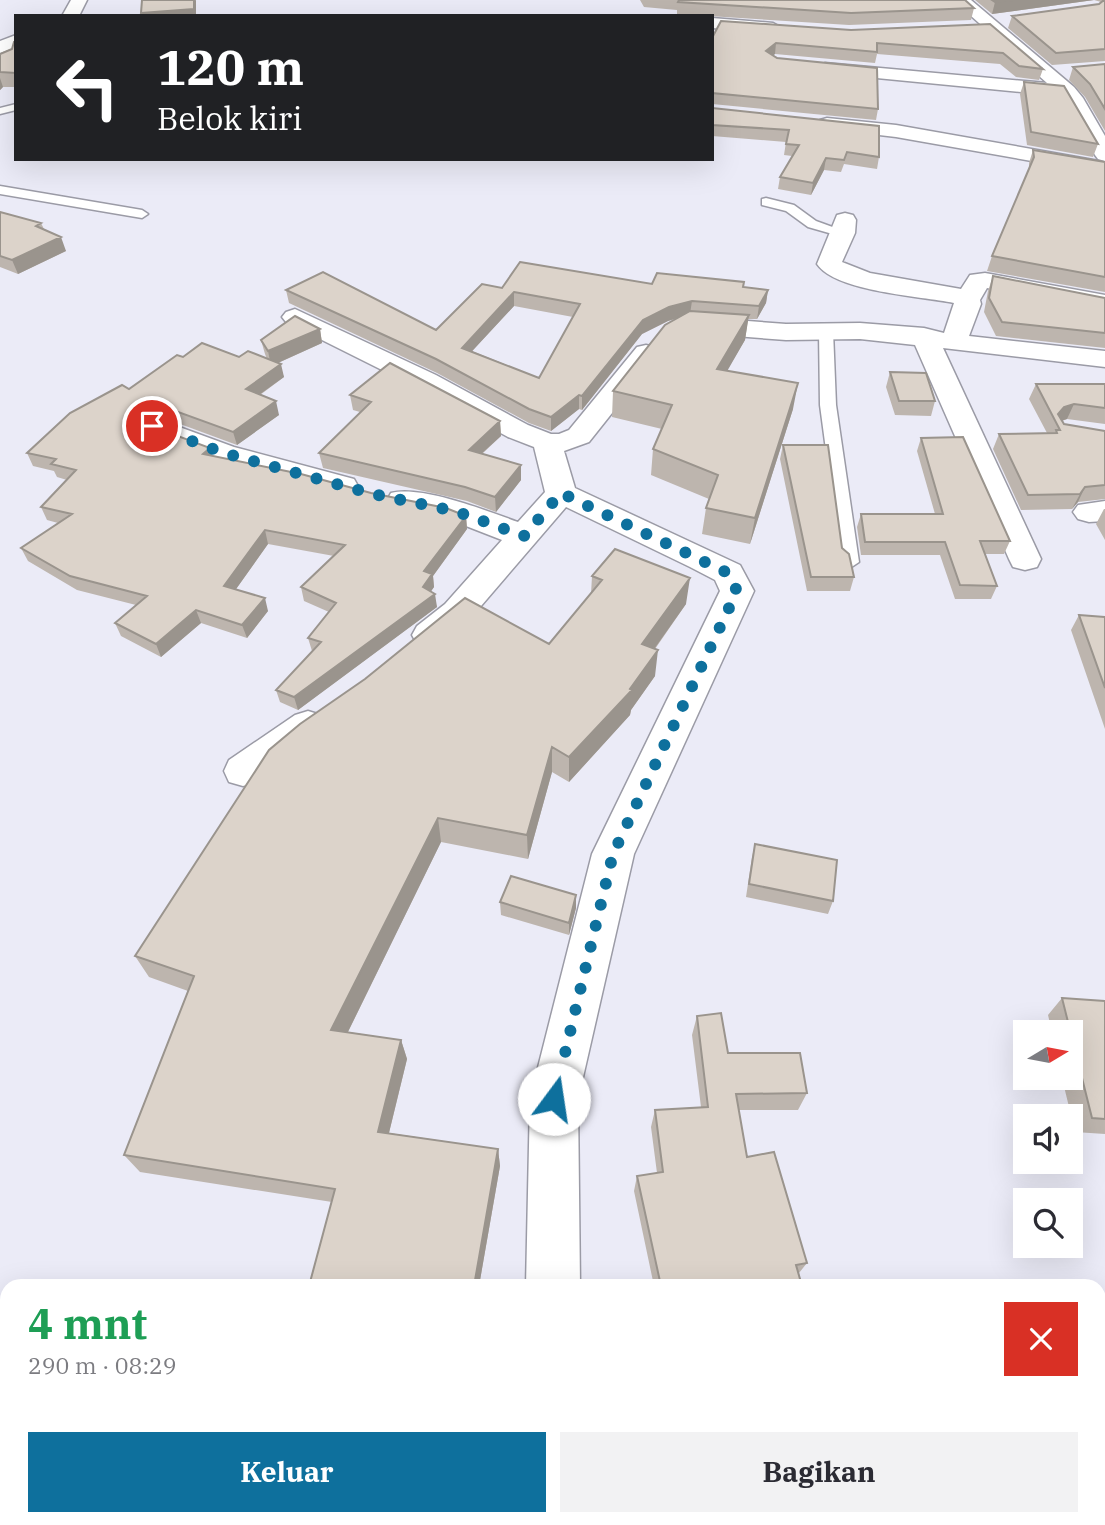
<!DOCTYPE html>
<html lang="id">
<meta charset="utf-8">
<style>
body{margin:0;font-family:"IBM Plex Serif",serif;background:#f2f2f3;color:#2b2b33;height:100vh;display:flex;flex-direction:column;font-size:26px;white-space:nowrap}
*{box-sizing:border-box;margin:0}
p{font-size:23px;color:#7c7c81}
.icon{flex:none;width:38px;height:38px;fill:none;stroke:currentColor;stroke-width:2;stroke-linecap:round;stroke-linejoin:round}
.map{position:relative;flex:1;overflow:hidden}
.side{position:absolute;left:0px;top:1279px;width:1106px;height:247px;display:flex;flex-direction:column;background:#fff;border-radius:21px 21px 0 0;box-shadow:0 7px 28px #0002}
.side>*{flex:none}
.hud{position:absolute;left:14px;top:14px;width:700px;height:147px;border-radius:0px;box-shadow:0 7px 28px #0002;background:#202124;color:#fff;overflow:hidden}
.needle{width:46px;rotate:80deg}
.fabs{position:absolute;left:1013px;top:1020px;display:grid;gap:14px}
.fabs a{display:grid;place-items:center;width:70px;height:70px;border-radius:0px;background:#fff;box-shadow:0 7px 28px #0002;font-size:35px}
.pin{position:absolute;display:grid;place-items:center;width:60px;height:60px;color:#fff;margin:-30px;border:4px solid #fff;border-radius:50%;box-shadow:0 2px 7px #0007}
.me{position:absolute;width:77px;margin:-38px;rotate:14deg;stroke-linejoin:round;filter:drop-shadow(0 0 5px #0008)}
.turn{display:flex;align-items:center;gap:24px;height:147px;padding:0 28px;font-size:32px}
.turn .icon{width:91px;height:91px;stroke-width:2.5}
.turn b{display:block;font-size:49px;line-height:60px}
.round{display:grid;place-items:center;flex:none;width:74px;height:74px;border-radius:0px;background:#f2f2f3}
.summary{display:flex;align-items:center;justify-content:space-between;height:119px;padding:0 28px}
h1{font-size:42px;font-weight:800;line-height:52px;color:#1e9e55}
.cta{display:flex;gap:14px;margin-top:auto;padding:14px 28px}
.cta a{flex:1;height:80px;border-radius:0px;background:#0e709d;color:#fff;font-size:28px;font-weight:800;line-height:80px;text-align:center}
.cta a+a{background:#f2f2f3;color:#2b2b33}
.map>svg:first-child{display:block}
.lines{fill:none;stroke-linecap:round;stroke-linejoin:round}
.lane-casing{stroke:#9b9ba6;stroke-width:3}
.street-casing{stroke:#9b9ba6;stroke-width:3}
.highway-casing{stroke:#9b9ba6;stroke-width:3}
.lane{fill:#fff;fill-rule:evenodd}
.street{fill:#fff;fill-rule:evenodd}
.highway{fill:#fff;fill-rule:evenodd}
.wall{fill:#bdb5ae;fill-rule:evenodd}
.shaded-wall{fill:#9a948d}
.building{fill:#dcd3ca;stroke:#9a948d;stroke-width:2;fill-rule:evenodd}
.route{stroke:#0e709d;stroke-width:12;stroke-dasharray:0 21.6}
</style>
<div class="map">
<svg width="1105" height="1525" viewBox="0 0 1105 1525">
<rect width="100%" height="100%" fill="#ebebf7"/>
<g class="lines">
<defs>
<path id="lane" d="M16,104V110L0,114V108Z
M0,186L142,210L148,214L142,218L0,194Z
M766,198L794,205L816,221L849,233L843,237L808,227L786,211L762,205V199Z
M826,327L833,331L836,405L859,562L850,568L841,562L820,405L819,331Z"/>
<path id="street" d="M953,0H971L1074,87L1083,98L1105,136V161L1098,159L1095,155L1061,96L825,73L816,68L825,63L1047,83Z
M712,18L773,23L782,28L773,33L712,28Z
M827,118L896,125L1105,162V174L896,137L820,128L817,124L820,120Z
M845,213L853,215L856,220L855,233L842,262L870,273L961,289L970,275L985,273L1105,295V311L987,288L980,300L981,304L969,336L1105,351V367L943,348L1041,559L1037,567L1025,570L1013,567L1009,559L915,345L860,339L786,340L696,333L687,330L683,325L687,320L696,317L786,324L860,323L924,328L944,333L954,303C921,296 836,292 817,264L837,215Z
M295,309L436,375L528,425L551,434H559L569,430L637,347L646,345L655,347L659,353L655,359L589,442L564,451L575,488L740,565L754,591L634,854L578,1099L580,1286H526L530,1099L592,854L720,591L715,580L690,567L566,507L469,620L441,644L429,647L417,644L412,635L417,626L445,604L502,540L448,519L391,507L387,500L391,493C422,485 487,511 518,522L545,492L534,447L508,437L416,387L286,322L282,317L286,312Z
M152,417L234,447L354,479L358,486L354,493L343,495L214,459L142,432L138,426L142,420Z
M1105,501V521L1089,522L1078,519L1073,512L1078,505Z
M308,711L321,715L327,725L321,735L257,782L243,786L229,782L224,771L229,760L295,715Z
M521,1519H581V1525H521Z"/>
<path id="highway" d="M71,0H87L79,16H62Z
M16,35V47L0,53V41Z"/>
</defs>
<use href="#lane" class="lane-casing"/>
<use href="#street" class="street-casing"/>
<use href="#highway" class="highway-casing"/>
<use href="#lane" class="lane"/>
<use href="#street" class="street"/>
<use href="#highway" class="highway"/>
</g>
<path class="wall" d="M640,0H965L974,8L971,20L849,25L677,14V10L644,7Z
M975,0H1105V61L1052,65L1008,28L1012,16L1099,4L1101,2L1094,0L992,14Z
M990,24L1043,69L1039,80L1016,77L1000,64L877,54L875,63L775,54L773,55L878,109L876,120L712,104V38L851,30Z
M16,42V87H3L0,90V54L12,49Z
M1105,64V131L1085,97L1069,80L1073,67Z
M1024,82L1098,144L1093,157L1027,145L1020,94Z
M712,108L879,126V157L877,169L844,164L841,172L824,170L811,195L778,189L780,177L792,156L784,155L786,142L712,136Z
M1033,150L1105,162V292L987,271L992,256L1029,169V163Z
M0,212L41,223L44,229L66,251L18,274L0,267Z
M993,276L1105,298V348L996,336L984,312L988,291Z
M652,284L743,287L768,290L766,303L757,319H748L745,340L727,370L793,409L750,544L702,534L706,508L709,499L651,475L653,449L662,429L612,417L613,391L678,318L668,321L642,334L582,410L579,409L551,431L529,423L437,373L289,303L286,290L436,330L502,288ZM514,306L573,317L539,378L472,351Z
M320,329L322,343L278,363L284,377L260,395L279,415L237,445L153,414L140,419L138,422L210,448L212,456L466,516L467,529L433,576L434,587L431,591L437,607L298,710L280,702L276,690L312,651L308,638L329,612L304,601L301,587L334,556L268,544L236,589L268,611L247,638L201,623L161,657L121,636L115,623L136,605L77,590L28,561L21,548L58,523L47,520L41,507L67,480L57,477L54,471L33,466L27,453L129,389L183,357H239L267,359L265,354L261,340Z
M890,372L935,401L931,416L895,415L886,387Z
M1036,384H1105V424L1067,419L1062,421L1064,424L1105,431V499L1078,502L1072,509L1021,510L993,449L999,434L1047,433L1029,399Z
M350,395L500,421L501,436L482,454L521,465V480L496,512L467,501L323,468L319,453L360,412L353,410Z
M921,438L1010,541L1004,554H985L997,586L991,599H955L940,555H861L857,527L861,514H935L917,451Z
M783,445L842,548L854,577L850,591H807L780,459Z
M1104,509H1105V540L1096,524Z
M592,576L686,604L655,649V676L631,710L630,715L569,782L552,772L528,859L441,842L348,1032L401,1040L407,1059L389,1133L498,1149L500,1166L479,1286H309L332,1202L140,1172L124,1155L188,991L149,977L135,956L549,644L591,594Z
M1079,615L1105,617V729L1071,630Z
M755,844L833,901L828,914L746,897L752,857Z
M576,895V908L569,935L501,915L500,902Z
M1062,998L1105,1001V1134L1075,1132L1062,1078H1071V1032H1052L1048,1015Z
M697,1016L728,1053L807,1093L798,1110H738L747,1157L807,1263L799,1273L802,1286H654L634,1191L637,1176L657,1173L651,1127L655,1110L701,1107L692,1035Z
M782,1519H1099L1105,1525H783Z"/>
<path class="shaded-wall" d="M196,0V16H142L141,13Z
M1013,0H1094L992,14L995,2Z
M776,43L775,54L765,62L766,51Z
M0,78L3,87L0,90Z
M826,158L824,170L811,195L813,183Z
M61,237L66,251L18,274L12,260Z
M768,290L766,303L757,319L759,306Z
M514,292V306L463,361L462,348Z
M692,301L690,314L668,321L642,334L582,410V396L643,320L669,307Z
M749,315L745,340L714,394L717,369Z
M320,329L322,343L271,366L268,351Z
M281,364L284,377L249,402L246,389Z
M798,383L793,409L750,544L755,518Z
M579,395V409L551,431V417Z
M148,401L153,414L140,419L136,427L131,414L135,405Z
M276,401L279,415L237,445L233,432Z
M1074,404L1067,419L1057,422L1058,414L1064,407Z
M500,421L501,436L470,464L469,450Z
M210,448L214,462L203,454Z
M521,465V480L496,512L495,497Z
M1085,487L1078,502L1072,509L1080,494Z
M466,516L467,529L433,576L434,587L425,600L423,587L424,571Z
M265,530L268,544L229,599L224,586Z
M690,578L686,604L640,669L642,644Z
M435,594L437,607L298,710L294,697Z
M265,598L268,611L247,638L242,625Z
M196,610L201,623L161,657L156,644Z
M658,650L655,676L631,710L630,715L569,782V757L630,689Z
M552,747V772L528,859L527,835Z
M438,818L441,842L339,1050L331,1030Z
M576,895V908L569,935V923Z
M401,1040L407,1059L385,1149L378,1132Z
M498,1149L500,1166L479,1286H474Z
M420,1519H424L423,1525H420Z"/>
<path class="building" d="M142,0H194V9L141,13Z
M679,0H965L974,8L851,13L678,2Z
M992,0H1013L995,2Z
M1104,0H1105V49L1056,53L1012,16L1099,4Z
M721,21L851,30L990,24L1043,69L1019,66L1003,53L877,43V52L776,43L766,51L777,58L877,68L878,109L712,93V38Z
M14,42H16V73L0,72V54L12,49Z
M1105,64V109L1090,84L1073,67Z
M1024,82L1064,86L1098,144L1031,132Z
M712,108L879,126V157L847,152L844,160L826,158L813,183L780,177L799,145L786,144L789,130L712,125Z
M1033,150L1105,162V277L992,256L1034,157Z
M0,212L41,223L36,226L61,237L12,260L0,256Z
M520,262L652,284L657,273L744,282L743,287L768,290L759,306L692,301L669,307L643,320L582,396L579,395L551,417L529,409L436,359L286,290L323,272L436,330L482,284L502,288ZM514,292L580,304L539,378L462,348Z
M993,276L1105,298V333L1002,322L989,298Z
M690,311L749,315L717,369L798,383L755,518L706,508L718,475L653,449L672,405L613,391L665,325Z
M295,316L320,329L268,351L261,340Z
M202,343L239,357L248,351L281,364L246,389L276,401L233,432L148,401L135,405L131,414L135,420L210,448L203,454L301,474L371,493L446,508L466,516L424,571L432,574L423,587L435,594L294,697L276,690L321,642L308,638L336,603L301,587L345,545L265,530L224,586L265,598L242,625L196,610L156,644L115,623L147,596L70,576L21,548L72,514L41,507L76,470L51,464L56,459L27,453L70,413L122,385L129,389L177,355L183,357Z
M390,363L500,421L469,450L521,465L495,497L465,487L319,453L371,402L350,395Z
M890,372L926,373L935,401H899Z
M1036,384H1105V408L1074,404L1064,407L1058,414L1064,424L1105,431V485L1085,487L1080,494L1028,495L999,434L1057,433L1056,430H1060Z
M963,437L1010,541H980L997,586L960,585L945,542H865L861,514H943L921,438Z
M783,445H828L842,548L849,554L854,577H811Z
M615,549L690,578L642,644L658,650L630,689L632,690L569,757L552,747L527,835L438,818L331,1030L401,1040L378,1132L498,1149L474,1286H309L335,1189L124,1155L194,976L135,956L269,750L300,724L365,679L465,598L549,644L602,580L592,576Z
M1079,615L1105,617V688Z
M755,844L837,860L833,901L749,884Z
M511,876L576,895L569,923L500,902Z
M1062,998L1105,1001V1119L1092,1118Z
M721,1013L728,1053H800L807,1093L736,1094L747,1157L774,1152L807,1263L796,1265L802,1286H661L637,1176L663,1172L655,1110L708,1107L697,1016Z
M1105,1439V1525H794L793,1519H1099V1440Z
M312,1519H420V1525H312Z
M621,1519H729L730,1525H621Z"/>
<g class="lines">
<path class="route" d="M152,426L224,453L373,494L455,511L524,536L561,493L728,573L737,591L613,854L554,1099"/>
</g>
</svg>
<div class="fabs">
<a><svg class="needle" viewBox="-14 -14 28 28"><path d="M0-13l5 13h-10z" fill="#e53935"/><path d="M0 13l5-13h-10z" fill="#7c7c81"/></svg></a>
<a><svg class="icon" aria-label="sound" viewBox="0 0 24 24"><path d="M4 9h4l5-4v14l-5-4H4zM17 9q2 3 0 6"/></svg></a>
<a><svg class="icon" aria-label="search" viewBox="0 0 24 24"><circle cx="10" cy="10" r="6"/><path d="M15 15l6 6"/></svg></a>
</div>
<div class="pin" style="left:152px;top:426px;background:#d93025"><svg class="icon" aria-label="arrive" viewBox="0 0 24 24"><path d="M6 21V4h12l-3 4 3 4H6"/></svg></div>
<svg class="me" style="left:554px;top:1099px" viewBox="-20 -20 40 40"><circle r="19" fill="#fff"/><path d="M0-13L10 11 0 6-10 11z" fill="#0e709d"/></svg>
<div class="hud">
<div class="turn"><svg class="icon" aria-label="left" viewBox="0 0 24 24"><path d="M17 20v-9H6M10 6l-5 5 5 5"/></svg><div><b>120 m</b>Belok kiri</div></div>
</div>
<section class="side">
<div class="summary"><div><h1>4 mnt</h1><p>290 m · 08:29</p></div><a class="round" style="background:#d93025;color:#fff"><svg class="icon" aria-label="close" viewBox="0 0 24 24"><path d="M6 6l12 12M18 6L6 18"/></svg></a></div>
<div class="cta"><a>Keluar</a><a>Bagikan</a></div>
</section>
</div>
